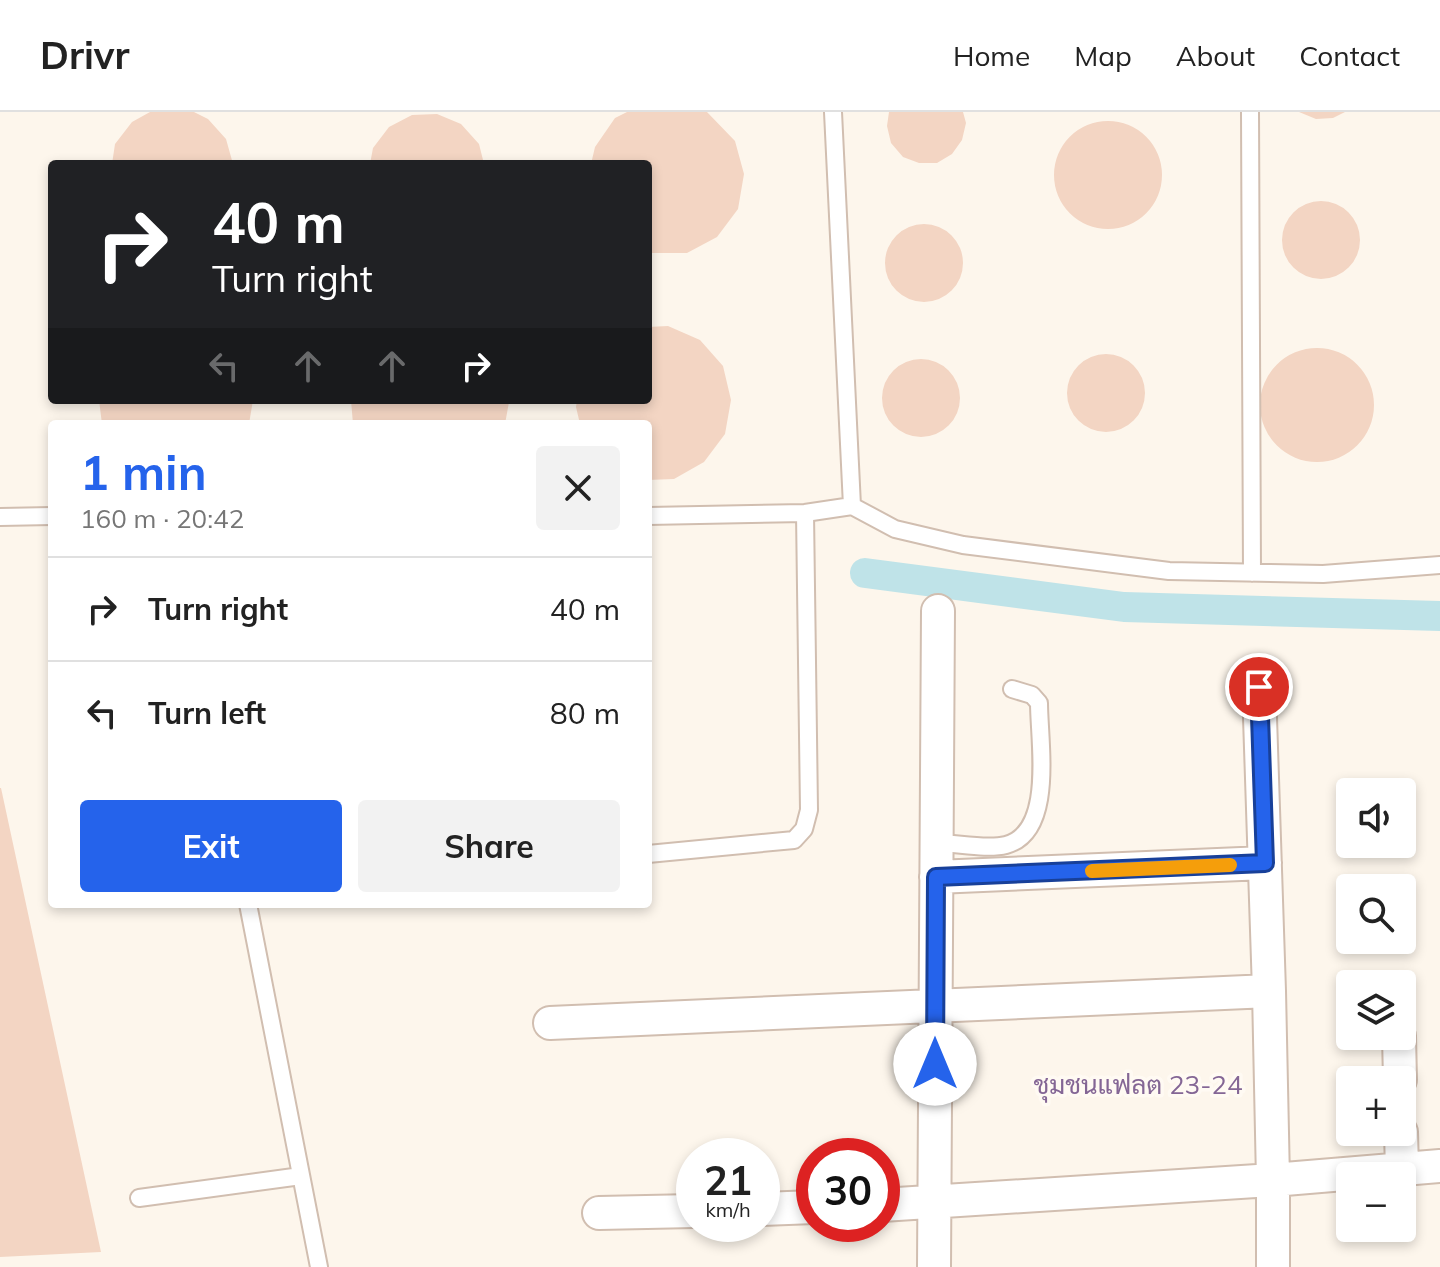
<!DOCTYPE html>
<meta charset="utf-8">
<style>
body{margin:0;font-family:Mulish,Sarabun,sans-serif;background:#f2f2f2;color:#222;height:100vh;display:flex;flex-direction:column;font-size:30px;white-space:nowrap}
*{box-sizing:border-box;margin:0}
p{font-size:26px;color:#767676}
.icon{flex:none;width:44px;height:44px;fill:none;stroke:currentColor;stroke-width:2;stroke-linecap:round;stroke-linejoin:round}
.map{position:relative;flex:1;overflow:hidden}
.panel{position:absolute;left:48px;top:308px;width:604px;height:488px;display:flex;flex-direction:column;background:#fff;border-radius:8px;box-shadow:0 4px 12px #0003}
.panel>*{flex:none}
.guide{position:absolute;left:48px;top:48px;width:604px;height:244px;border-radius:8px;box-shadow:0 4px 12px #0003;background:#202124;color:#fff;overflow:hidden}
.buttons{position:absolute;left:1336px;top:666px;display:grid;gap:16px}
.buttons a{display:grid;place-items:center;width:80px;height:80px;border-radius:8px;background:#fff;box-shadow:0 4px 12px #0003;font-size:40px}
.speed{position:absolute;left:676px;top:1026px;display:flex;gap:16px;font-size:40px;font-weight:700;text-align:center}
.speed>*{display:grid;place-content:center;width:104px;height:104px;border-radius:50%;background:#fff;box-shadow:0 4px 12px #0003;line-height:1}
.speed small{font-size:20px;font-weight:400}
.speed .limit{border:12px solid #d22;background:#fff;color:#111}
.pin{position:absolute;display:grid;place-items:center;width:68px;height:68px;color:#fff;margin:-34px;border:4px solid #fff;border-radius:50%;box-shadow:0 2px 8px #0007}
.me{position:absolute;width:88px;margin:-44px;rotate:0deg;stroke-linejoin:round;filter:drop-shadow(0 0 6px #0008)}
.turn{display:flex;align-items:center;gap:28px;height:168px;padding:0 32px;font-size:36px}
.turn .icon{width:104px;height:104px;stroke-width:2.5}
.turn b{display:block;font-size:56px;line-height:68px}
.lanes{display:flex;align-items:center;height:76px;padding:0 32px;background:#0003;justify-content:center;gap:40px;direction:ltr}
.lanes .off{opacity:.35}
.round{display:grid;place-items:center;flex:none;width:84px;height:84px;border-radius:8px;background:#f2f2f2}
.overview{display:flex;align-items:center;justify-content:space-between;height:136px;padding:0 32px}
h1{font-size:48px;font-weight:700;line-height:60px;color:#2563eb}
.primary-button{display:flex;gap:16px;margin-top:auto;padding:16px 32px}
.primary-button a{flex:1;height:92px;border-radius:8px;background:#2563eb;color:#fff;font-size:32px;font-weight:700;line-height:92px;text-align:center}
.primary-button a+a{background:#f2f2f2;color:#222}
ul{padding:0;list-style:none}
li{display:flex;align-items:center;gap:24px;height:104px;padding:0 32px;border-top:2px solid #e0e0e0}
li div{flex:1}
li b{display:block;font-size:30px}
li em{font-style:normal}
header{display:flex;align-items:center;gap:48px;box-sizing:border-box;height:112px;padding:0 40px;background:#fff;border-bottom:2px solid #e0e0e0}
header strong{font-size:38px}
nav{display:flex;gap:44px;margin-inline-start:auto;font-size:28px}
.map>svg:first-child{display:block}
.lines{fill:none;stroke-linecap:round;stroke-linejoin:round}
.canal{stroke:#bfe3e8;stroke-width:30}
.building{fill:#f3d5c3}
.lane-casing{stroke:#d1beb0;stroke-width:20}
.street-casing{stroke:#d1beb0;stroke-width:36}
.lane{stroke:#fff;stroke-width:16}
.street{stroke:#fff;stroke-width:32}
.route-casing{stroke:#184099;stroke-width:20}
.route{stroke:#2563eb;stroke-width:14}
.slow{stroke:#f59e0b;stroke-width:14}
.labels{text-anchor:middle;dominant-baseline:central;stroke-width:7;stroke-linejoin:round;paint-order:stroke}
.neighbourhood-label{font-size:26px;fill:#846695;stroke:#fffaf3}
</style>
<header>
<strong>Drivr</strong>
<nav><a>Home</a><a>Map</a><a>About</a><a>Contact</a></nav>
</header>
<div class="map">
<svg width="1440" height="1155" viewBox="0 0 1440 1155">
<rect width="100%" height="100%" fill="#fdf6ec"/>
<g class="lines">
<path class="canal" d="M865,461L1124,495L1440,504"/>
</g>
<path class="building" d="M150,0H194L208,7L226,27L233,52H112L115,32L132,10Z
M627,0H707L735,29L744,62L738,97L717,125L687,141H648V52H591L595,35L615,6Z
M889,0H963L966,11L962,28L952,42L937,51H919L903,45L891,31L887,14Z
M1299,0H1345L1333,6L1316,7Z
M437,2L461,12L479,32L484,52H370L373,36L389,15L412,3Z
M1054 63a54 54 0 1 1 108 0a54 54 0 1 1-108 0Z
M1282 128a39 39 0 1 1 78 0a39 39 0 1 1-78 0Z
M885 151a39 39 0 1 1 78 0a39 39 0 1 1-78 0Z
M668,214L700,228L723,254L731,288L725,322L704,350L674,367L648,368V312H580L576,295L577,288H648V215Z
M1260 293a57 57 0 1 1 114 0a57 57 0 1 1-114 0Z
M1067 281a39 39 0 1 1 78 0a39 39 0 1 1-78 0Z
M882 286a39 39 0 1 1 78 0a39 39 0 1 1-78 0Z
M99,288H253L249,312H102Z
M351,288H509V290L505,312H353Z
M0,676H1L101,1140L0,1145Z"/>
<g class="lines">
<defs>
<path id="lane" d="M833,0L852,394L895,417L963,433L1169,459L1323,462L1440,453
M1250,0L1252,461
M648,404L805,401L852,394
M0,405L52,404
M937,731C957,731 986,738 1006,733C1055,720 1039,630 1039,591L1032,583L1012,577
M648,742L794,728L804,717L809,698L805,401
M248,792L319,1155
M139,1086L301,1064"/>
<path id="street" d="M936,765L1265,751
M550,911L1269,879L1259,575
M1399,924L1400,968
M1401,1020L1402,1058
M882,1093L1273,1068L1269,879
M762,1097L814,1095
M599,1101L694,1099
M934,1155L938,499
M1273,1155V1068L1440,1054"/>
</defs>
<use href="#lane" class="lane-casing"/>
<use href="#street" class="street-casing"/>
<use href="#lane" class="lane"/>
<use href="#street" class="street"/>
</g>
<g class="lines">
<defs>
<path id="route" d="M935,952L936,765L1265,751L1259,575"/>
</defs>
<use href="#route" class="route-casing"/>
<use href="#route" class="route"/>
<path class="slow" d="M1092,759L1230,753"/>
</g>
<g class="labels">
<g class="neighbourhood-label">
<text x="1138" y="972">ชุมชนแฟลต 23-24</text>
</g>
</g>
</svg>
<div class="buttons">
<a><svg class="icon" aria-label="sound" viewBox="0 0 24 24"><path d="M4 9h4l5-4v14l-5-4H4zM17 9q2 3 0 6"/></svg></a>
<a><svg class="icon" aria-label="search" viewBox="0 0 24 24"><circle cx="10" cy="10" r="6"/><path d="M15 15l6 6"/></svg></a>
<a><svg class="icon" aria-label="layers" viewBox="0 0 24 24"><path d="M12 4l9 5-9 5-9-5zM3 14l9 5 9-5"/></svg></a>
<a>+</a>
<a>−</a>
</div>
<div class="speed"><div>21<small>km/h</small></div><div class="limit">30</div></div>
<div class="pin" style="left:1259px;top:575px;background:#d93025"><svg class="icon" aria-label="arrive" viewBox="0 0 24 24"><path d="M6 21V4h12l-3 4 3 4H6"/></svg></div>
<svg class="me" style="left:935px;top:952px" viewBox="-20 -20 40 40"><circle r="19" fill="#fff"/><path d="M0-13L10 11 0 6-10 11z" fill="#2563eb"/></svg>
<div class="guide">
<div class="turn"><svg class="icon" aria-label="right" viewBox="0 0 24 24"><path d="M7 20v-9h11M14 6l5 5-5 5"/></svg><div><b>40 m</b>Turn right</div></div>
<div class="lanes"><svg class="icon off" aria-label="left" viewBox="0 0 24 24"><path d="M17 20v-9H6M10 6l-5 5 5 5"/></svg><svg class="icon off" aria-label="ahead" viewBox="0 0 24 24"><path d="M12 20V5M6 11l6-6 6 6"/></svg><svg class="icon off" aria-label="ahead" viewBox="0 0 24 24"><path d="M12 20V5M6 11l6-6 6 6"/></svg><svg class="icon" aria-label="right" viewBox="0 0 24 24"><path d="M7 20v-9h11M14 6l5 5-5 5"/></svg></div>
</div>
<section class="panel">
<div class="overview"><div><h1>1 min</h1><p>160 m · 20:42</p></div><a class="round"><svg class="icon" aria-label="close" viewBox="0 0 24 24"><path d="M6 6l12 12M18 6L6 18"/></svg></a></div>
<ul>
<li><svg class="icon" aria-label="right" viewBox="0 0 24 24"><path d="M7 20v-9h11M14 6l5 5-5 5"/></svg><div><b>Turn right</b></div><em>40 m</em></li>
<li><svg class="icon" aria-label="left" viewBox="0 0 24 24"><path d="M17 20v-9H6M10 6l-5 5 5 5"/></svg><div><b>Turn left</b></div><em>80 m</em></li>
</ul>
<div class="primary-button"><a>Exit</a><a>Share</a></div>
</section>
</div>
